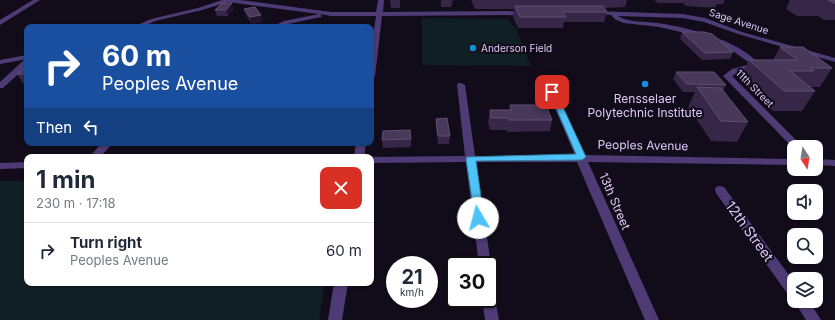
<!DOCTYPE html>
<meta charset="utf-8">
<style>
body{margin:0;font-family:Inter,sans-serif;background:#f2f2f3;color:#1f2937;height:100vh;display:flex;flex-direction:column;font-size:15px;white-space:nowrap}
*{box-sizing:border-box;margin:0}
p{font-size:13px;color:#747a83}
.icon{flex:none;width:22px;height:22px;fill:none;stroke:currentColor;stroke-width:2;stroke-linecap:round;stroke-linejoin:round}
.map{position:relative;flex:1;overflow:hidden}
.sheet{position:absolute;left:24px;top:154px;width:350px;height:132px;display:flex;flex-direction:column;background:#fff;border-radius:8px;box-shadow:0 1px 3px #0004}
.sheet>*{flex:none}
.top-card{position:absolute;left:24px;top:24px;width:350px;height:122px;border-radius:8px;box-shadow:0 1px 3px #0004;background:#1a4fa0;color:#fff;overflow:hidden}
.needle{width:26px;rotate:168deg}
.controls{position:absolute;left:787px;top:140px;display:grid;gap:8px}
.controls a{display:grid;place-items:center;width:36px;height:36px;border-radius:8px;background:#fff;box-shadow:0 1px 3px #0004;font-size:20px}
.speed{position:absolute;left:386px;top:256px;display:flex;gap:8px;font-size:20px;font-weight:700;text-align:center}
.speed>*{display:grid;place-content:center;width:52px;height:52px;border-radius:50%;background:#fff;box-shadow:0 1px 3px #0004;line-height:1}
.speed small{font-size:10px;font-weight:400}
.speed .limit{border:2px solid #111;border-radius:6px;background:#fff;color:#111}
.pin{position:absolute;display:grid;place-items:center;width:34px;height:34px;color:#fff;margin:-17px;border-radius:8px;box-shadow:0 2px 6px #0006}
.me{position:absolute;width:44px;margin:-22px;rotate:352deg;stroke-linejoin:round;filter:drop-shadow(0 0 3px #0008)}
.turn{display:flex;align-items:center;gap:14px;height:84px;padding:0 12px;font-size:18px}
.turn .icon{width:52px;height:52px;stroke-width:2.5}
.turn b{display:block;font-size:28px;line-height:34px}
.then{display:flex;align-items:center;height:38px;padding:0 12px;background:#0003;gap:8px;font-size:15px}
.round{display:grid;place-items:center;flex:none;width:42px;height:42px;border-radius:8px;background:#f2f2f3}
.overview{display:flex;align-items:center;justify-content:space-between;height:68px;padding:0 12px}
h1{font-size:24px;font-weight:700;line-height:30px}
ul{padding:0;list-style:none}
li{display:flex;align-items:center;gap:12px;height:56px;padding:0 12px;border-top:1px solid #e0e1e3}
li div{flex:1}
li b{display:block;font-size:15px}
li em{font-style:normal}
.map>svg:first-child{display:block}
.green{fill:#101f23}
.lines{fill:none;stroke-linecap:round;stroke-linejoin:round}
.minor{fill:#4d3b75;fill-rule:evenodd}
.wall{fill:#362647}
.shaded-wall{fill:#20142d}
.building{fill:#48385a;stroke:#5f4f73}
.route{fill:#4fc3f7;stroke:#337fa1}
.poi-dot{fill:#1390dd;stroke:#120c1a;stroke-width:1.5}
.labels{text-anchor:middle;dominant-baseline:central;stroke-width:4;stroke-linejoin:round;paint-order:stroke}
.far-street-label{font-size:10px;fill:#ddcafa;stroke:#120c1a}
.far-poi-label{font-size:10px;fill:#ddcafa;stroke:#120c1a;text-anchor:start}
.poi-label{font-size:12px;fill:#ddcafa;stroke:#120c1a}
.street-label{font-size:12px;fill:#ddcafa;stroke:#120c1a}
.near-street-label{font-size:14px;fill:#ddcafa;stroke:#120c1a}
</style>
<div class="map">
<svg width="835" height="320" viewBox="0 0 835 320">
<rect width="100%" height="100%" fill="#120c1a"/>
<path class="green" d="M422,18L509,19L512,26H515L531,66L422,65Z
M0,181H27V283H325L319,320H0Z"/>
<g class="lines">
<path class="minor" d="M33,0H40L0,25V20Z
M222,0H240L331,12H376L378,0H384L383,12L528,11L531,13L528,15L382,16L375,76L371,78V49L376,16H331L320,14L322,16L321,17L288,24L280,27H271L284,21L319,14L228,2L202,10L155,21L142,27H133L151,19L198,8Z
M594,11L683,14L705,18L742,32L835,58V62L738,34L704,22L683,18L618,16C629,23 644,21 657,23C687,27 739,40 759,64L757,68L738,73L732,76L803,147H794V149L723,76L732,69L751,64L734,52L694,35L659,27L624,23L616,20L611,15L592,14V12Z
M27,55V59L0,64V60Z
M24,60H27V66L3,88H0V82Z
M458,83H461L465,85L475,156L575,155L548,92L552,90L556,92L585,155L794,159V165L588,162L659,320H645L577,162H476L491,265L489,269V265H479L466,162L371,163V157L465,156L457,85Z
M102,143H113L100,157H89Z
M356,143H366L364,157H354Z
M816,159L835,160V166L816,165Z
M27,162V168L0,169V163Z
M720,186L724,187L794,282V298L789,296L716,193L715,190L716,187Z
M334,283H348L342,320H328Z
M489,291L494,293L499,320H485L482,299H489Z
M794,301H809L821,320H806Z"/>
</g>
<path class="wall" d="M390,0H400V8H391Z
M441,0H454L451,7H441Z
M471,0H627L625,7L604,8L607,12L604,22H564L563,28H518L513,17L514,9H475Z
M654,0H725L723,4H717L715,8L686,6L683,3H658Z
M788,0H835V20H824L818,16H797L786,9L790,1Z
M234,9L228,16H217L215,10Z
M244,9L261,15L262,22L252,24L246,15Z
M682,32L733,52L730,59L702,60L680,39Z
M780,47L832,68L820,87H810L815,91L802,111H773L739,79L749,60H773Z
M27,67V85H24L17,74Z
M676,72L726,85L723,91L748,122L737,142L711,141L688,107L695,92H683L673,79Z
M510,105L552,120L550,131L507,132V130H490L488,122L490,110H509Z
M436,119L450,136L449,144H438L436,127Z
M411,139V147L383,148L382,140Z"/>
<path class="shaded-wall" d="M452,0H454L451,7Z
M232,3L234,9L228,16L226,10Z
M261,15L262,22L252,24L250,17Z"/>
<path class="building" d="M828,0H835V3H834Z
M222,3H232L226,10H215Z
M515,6H603L607,12H562L566,17H520Z
M255,7L261,15L250,17L244,9Z
M682,32H704L712,34L733,52L705,53Z
M780,47H803L832,68H810L814,71H790L815,91H784L749,60H798Z
M27,67V74H17Z
M676,72H714L726,85L687,84Z
M697,87L721,88L748,122L721,121Z
M510,105H546L552,120H509V118H491L490,110H512Z
M447,118L450,136H438L436,119Z
M410,130L411,139L382,140L383,131Z"/>
<path class="route" d="M550,90H555L556,92L586,157L582,160L476,161L484,218L482,220H475L466,159L467,157L576,154L549,92Z"/>
<g class="poi-dot">
<circle cx="473" cy="48" r="4"/>
<circle cx="645" cy="84" r="4"/>
</g>
<g class="labels">
<g class="far-street-label">
<text transform="translate(739 21) rotate(18)">Sage Avenue</text>
<text transform="translate(755 88) rotate(45)">11th Street</text>
</g>
<g class="far-poi-label">
<text x="481" y="48">Anderson Field</text>
</g>
<g class="poi-label">
<text x="645" y="98">Rensselaer<tspan x="645" dy="14">Polytechnic Institute</tspan></text>
</g>
<g class="street-label">
<text transform="translate(643 145) rotate(1)">Peoples Avenue</text>
<text transform="translate(615 201) rotate(67)">13th Street</text>
</g>
<g class="near-street-label">
<text transform="translate(750 231) rotate(54)">12th Street</text>
</g>
</g>
</svg>
<div class="controls">
<a><svg class="needle" viewBox="-14 -14 28 28"><path d="M0-13l5 13h-10z" fill="#e53935"/><path d="M0 13l5-13h-10z" fill="#747a83"/></svg></a>
<a><svg class="icon" aria-label="sound" viewBox="0 0 24 24"><path d="M4 9h4l5-4v14l-5-4H4zM17 9q2 3 0 6"/></svg></a>
<a><svg class="icon" aria-label="search" viewBox="0 0 24 24"><circle cx="10" cy="10" r="6"/><path d="M15 15l6 6"/></svg></a>
<a><svg class="icon" aria-label="layers" viewBox="0 0 24 24"><path d="M12 4l9 5-9 5-9-5zM3 14l9 5 9-5"/></svg></a>
</div>
<div class="speed"><div>21<small>km/h</small></div><div class="limit">30</div></div>
<div class="pin" style="left:552px;top:92px;background:#d93025"><svg class="icon" aria-label="arrive" viewBox="0 0 24 24"><path d="M6 21V4h12l-3 4 3 4H6"/></svg></div>
<svg class="me" style="left:478px;top:218px" viewBox="-20 -20 40 40"><circle r="19" fill="#fff"/><path d="M0-13L10 11 0 6-10 11z" fill="#4fc3f7"/></svg>
<div class="top-card">
<div class="turn"><svg class="icon" aria-label="right" viewBox="0 0 24 24"><path d="M7 20v-9h11M14 6l5 5-5 5"/></svg><div><b>60 m</b>Peoples Avenue</div></div>
<div class="then">Then<svg class="icon" aria-label="left" viewBox="0 0 24 24"><path d="M17 20v-9H6M10 6l-5 5 5 5"/></svg></div>
</div>
<section class="sheet">
<div class="overview"><div><h1>1 min</h1><p>230 m · 17:18</p></div><a class="round" style="background:#d93025;color:#fff"><svg class="icon" aria-label="close" viewBox="0 0 24 24"><path d="M6 6l12 12M18 6L6 18"/></svg></a></div>
<ul>
<li><svg class="icon" aria-label="right" viewBox="0 0 24 24"><path d="M7 20v-9h11M14 6l5 5-5 5"/></svg><div><b>Turn right</b><p>Peoples Avenue</p></div><em>60 m</em></li>
</ul>
</section>
</div>
